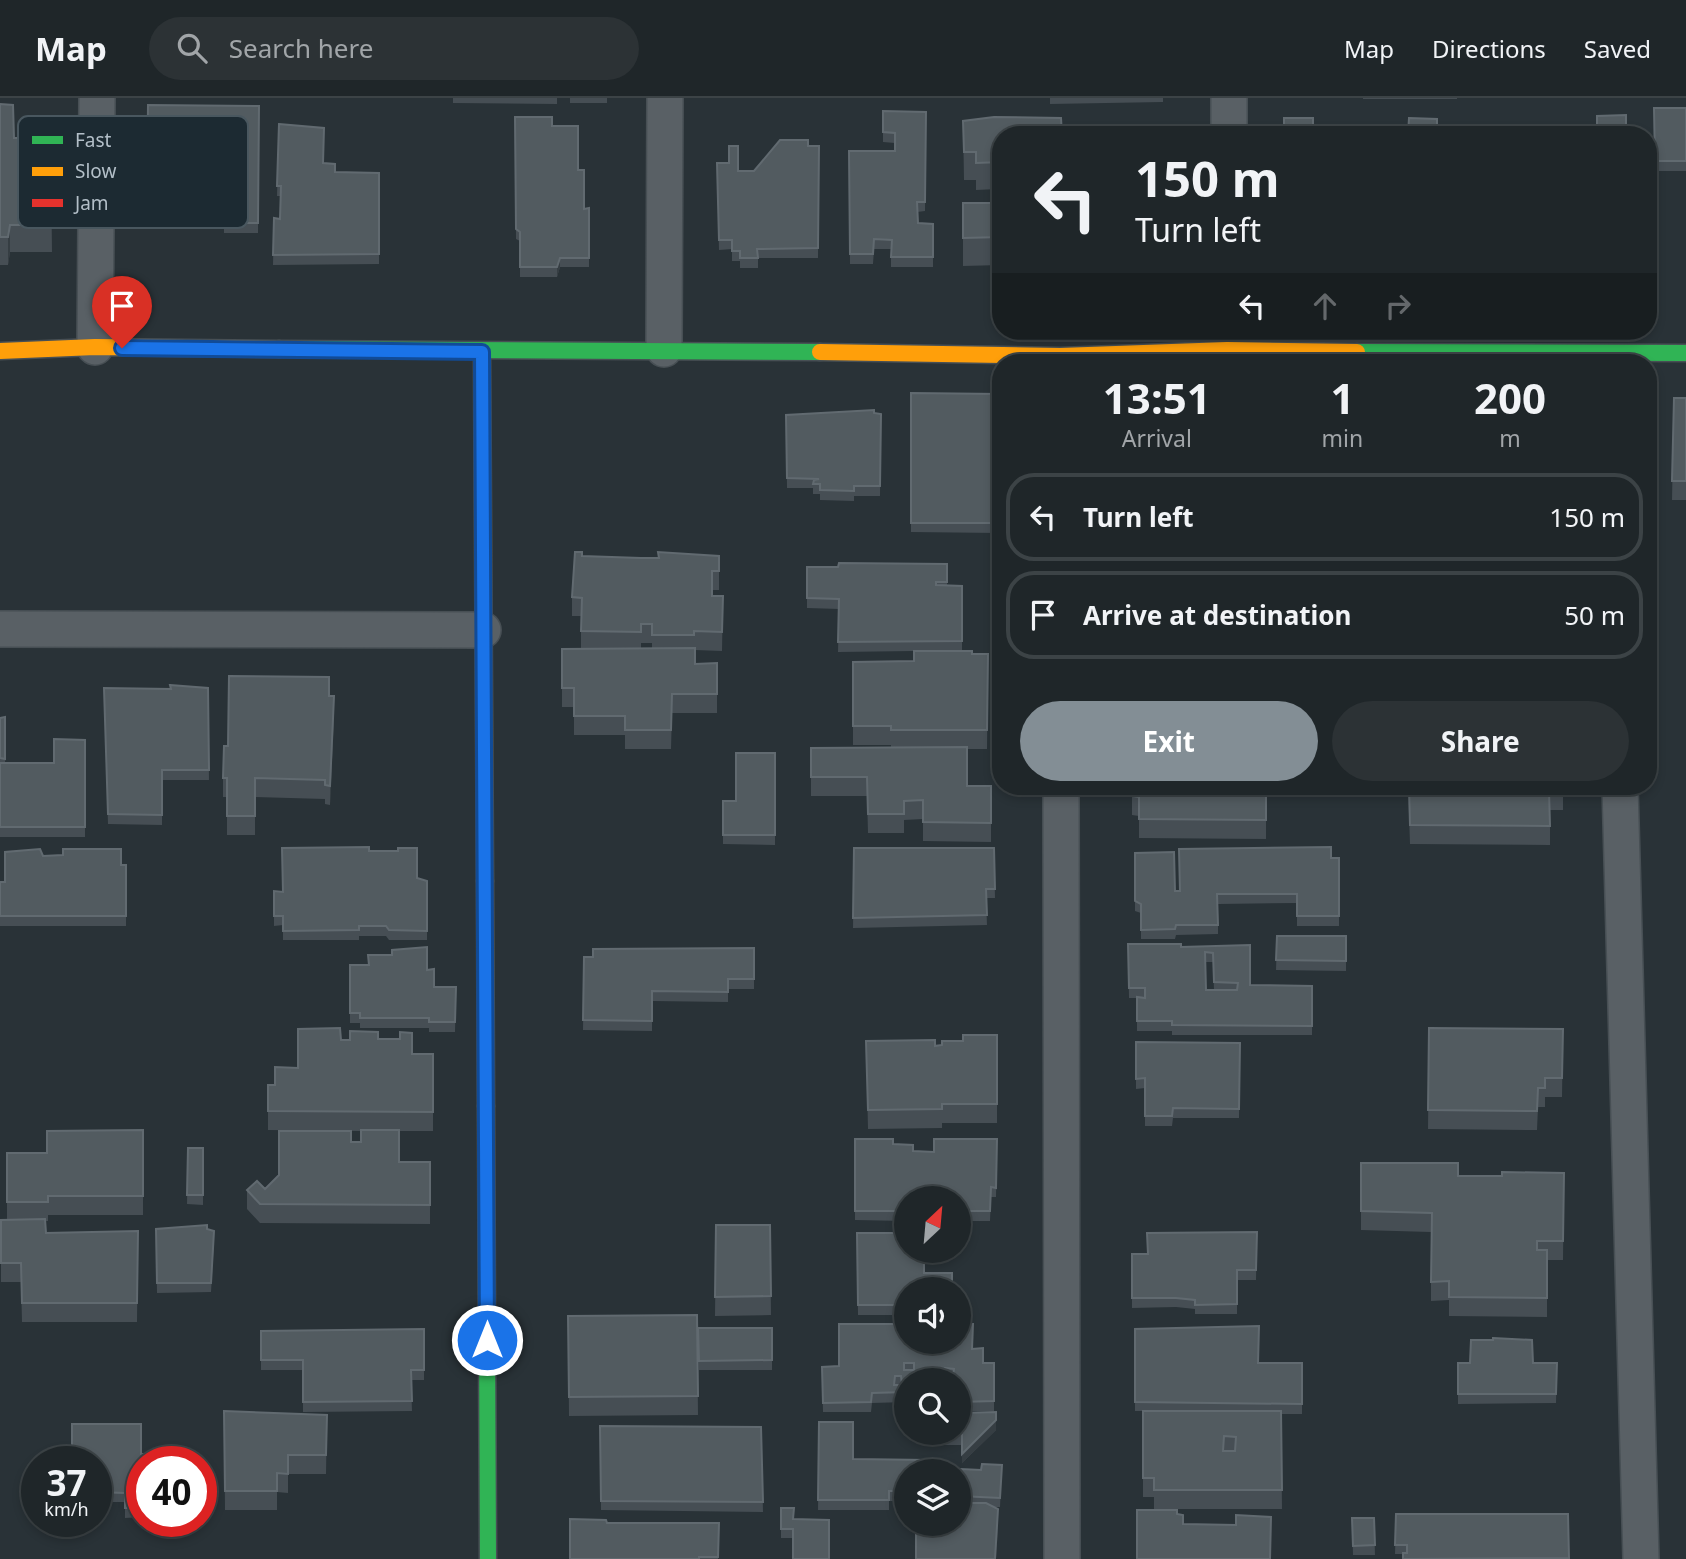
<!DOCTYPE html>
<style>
body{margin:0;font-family:"Noto Sans",sans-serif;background:#2c3235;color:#f1f3f6;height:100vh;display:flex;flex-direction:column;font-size:26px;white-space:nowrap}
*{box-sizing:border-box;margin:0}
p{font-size:23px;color:#a1a5a8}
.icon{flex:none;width:38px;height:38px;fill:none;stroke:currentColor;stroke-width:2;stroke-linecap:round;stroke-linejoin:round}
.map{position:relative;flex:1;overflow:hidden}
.panel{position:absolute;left:992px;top:256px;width:665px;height:441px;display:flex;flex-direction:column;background:#1f2629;border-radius:28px;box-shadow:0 4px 10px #0003,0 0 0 2px #3c4346}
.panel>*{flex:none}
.top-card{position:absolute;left:992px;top:28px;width:665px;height:214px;border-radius:28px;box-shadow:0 4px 10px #0003,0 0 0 2px #3c4346;background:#1f2629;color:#f1f3f6;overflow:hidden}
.needle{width:46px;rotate:26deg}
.buttons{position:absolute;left:894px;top:1088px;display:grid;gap:14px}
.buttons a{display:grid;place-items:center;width:77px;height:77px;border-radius:50%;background:#1f2629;box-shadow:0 4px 10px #0003,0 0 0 2px #3c4346;font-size:35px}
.speed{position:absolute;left:21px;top:1348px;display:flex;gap:14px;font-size:35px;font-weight:700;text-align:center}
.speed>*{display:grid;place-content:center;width:91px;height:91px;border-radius:50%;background:#1f2629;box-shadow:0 4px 10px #0003,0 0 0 2px #3c4346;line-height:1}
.speed small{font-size:18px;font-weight:400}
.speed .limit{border:10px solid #d22;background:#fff;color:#111}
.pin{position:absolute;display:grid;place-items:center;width:60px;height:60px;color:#fff;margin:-72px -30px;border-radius:50% 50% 50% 0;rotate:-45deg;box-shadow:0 0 7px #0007}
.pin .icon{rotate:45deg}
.me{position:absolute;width:77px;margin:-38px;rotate:0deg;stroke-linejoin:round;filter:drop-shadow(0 0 5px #0008)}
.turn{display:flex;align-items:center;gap:24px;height:147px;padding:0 28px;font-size:32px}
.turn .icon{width:91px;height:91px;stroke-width:2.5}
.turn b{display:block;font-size:49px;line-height:60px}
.lanes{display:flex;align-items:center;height:66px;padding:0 28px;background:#0003;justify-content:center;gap:35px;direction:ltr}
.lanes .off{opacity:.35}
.eta{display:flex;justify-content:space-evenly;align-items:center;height:119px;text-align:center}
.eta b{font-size:42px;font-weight:700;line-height:49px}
.action{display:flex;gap:14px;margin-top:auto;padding:14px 28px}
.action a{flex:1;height:80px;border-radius:42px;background:#838e95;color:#fff;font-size:28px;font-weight:700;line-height:80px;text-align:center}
.action a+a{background:#2c3235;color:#f1f3f6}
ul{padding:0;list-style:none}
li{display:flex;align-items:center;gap:21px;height:88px;margin:0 14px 10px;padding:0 14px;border:4px solid #3c4346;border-radius:28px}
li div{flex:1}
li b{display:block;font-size:26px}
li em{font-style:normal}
header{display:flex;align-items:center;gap:42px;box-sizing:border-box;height:98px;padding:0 35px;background:#1f2629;border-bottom:2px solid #3c4346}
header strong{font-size:33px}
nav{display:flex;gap:38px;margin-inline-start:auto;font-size:24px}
.search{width:490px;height:63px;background:#2c3235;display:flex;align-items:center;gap:18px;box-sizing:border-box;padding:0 24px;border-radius:38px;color:#a1a5a8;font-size:26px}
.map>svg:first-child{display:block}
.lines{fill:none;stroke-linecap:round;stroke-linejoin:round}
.street-casing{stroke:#474f54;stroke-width:38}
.fast-casing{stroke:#474f54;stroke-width:19}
.slow-casing{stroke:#474f54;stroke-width:19}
.jam-casing{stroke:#474f54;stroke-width:19}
.street{stroke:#596065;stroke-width:35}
.fast{stroke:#30b455;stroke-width:16}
.slow{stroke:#ff9f0a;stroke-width:16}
.jam{stroke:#e5322d;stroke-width:16}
.wall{fill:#464e54;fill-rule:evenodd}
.shaded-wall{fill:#363e43}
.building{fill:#525b60;stroke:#616a70;stroke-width:2;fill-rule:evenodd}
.route-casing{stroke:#114b97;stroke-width:18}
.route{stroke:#1a73e8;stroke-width:12}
.key{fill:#1c2a32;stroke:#49575f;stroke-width:2}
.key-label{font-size:19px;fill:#b3bfc8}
</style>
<header>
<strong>Map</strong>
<div class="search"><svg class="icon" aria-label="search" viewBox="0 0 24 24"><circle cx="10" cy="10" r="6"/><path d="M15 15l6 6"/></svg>Search here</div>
<nav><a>Map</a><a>Directions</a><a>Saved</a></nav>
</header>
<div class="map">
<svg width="1686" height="1461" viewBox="0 0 1686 1461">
<rect width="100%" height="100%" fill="#293237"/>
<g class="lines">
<defs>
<path id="street" d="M1229,37V0
M95,249L97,0
M664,251L665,0
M0,531L483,532
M1061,688L1062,1461
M1620,688L1641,1461"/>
<path id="fast" d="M279,251L820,254
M482,254L485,783
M1357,254L1686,255
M486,1008L488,1461"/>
<path id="slow" d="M0,253L95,249L279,251
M820,254L1060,258L1227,252L1357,254"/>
<path id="jam" d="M485,783L486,1008"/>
</defs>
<use href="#street" class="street-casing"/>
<use href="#fast" class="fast-casing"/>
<use href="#slow" class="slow-casing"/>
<use href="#jam" class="jam-casing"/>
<use href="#street" class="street"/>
<use href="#fast" class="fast"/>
<use href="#slow" class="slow"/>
<use href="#jam" class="jam"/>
</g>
<path class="wall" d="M453,0H557V6L453,5Z
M570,0H607V5H570Z
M1050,0H1163V4L1050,6Z
M1363,0H1457V1H1363Z
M0,6L14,40L38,73L51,72L52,154H10L8,167H0Z
M148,7L259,8L258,135H224V110L147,109Z
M1654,10H1686V73H1655Z
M883,13L926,14L925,113L917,114L918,125L933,126V169H891V151H874L873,166H850L849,53H895V45L883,44Z
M515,19L552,28L578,72L584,111L589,110V169H560L557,179H520V143L516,141Z
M963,23L1001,37V167L963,168V105H998V91L976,92V82H964Z
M279,26L335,74L379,75V166L273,167L274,120L280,121L281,98H277Z
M808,48H819L818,160H758V170H740V163H732V151L719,152L717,75L754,73Z
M911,295L1000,296L999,435L911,434Z
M1674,300H1686V402H1672Z
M874,315L881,316L880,398H854V403L820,402V396H813V390H787L786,317Z
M582,458L658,460L719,458V492H712V498H723L722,553L695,552V566L717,565V615H672L671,651H625V637H574V609H562V551H581V518H572V499ZM641,545H652V551H641Z
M947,466V487L962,488V552L918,553L988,556L987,651H967V688H991V744L923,743V721L904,722V735H868L867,698H811V650L891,649V647H853V564L914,563V553L838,554L839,511L807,510V469Z
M104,590L170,591L208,590L209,682H162V727L108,726Z
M329,598L334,617L330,707L325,706V701L255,699V737H227V699H223V680L228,648Z
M5,619V665H54L85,642V739H0V620Z
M775,655V747L723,746V703H736Z
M1132,688H1311V694H1262V695H1266V741L1139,740V718L1132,717Z
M1408,688H1563V712H1550V747L1410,746Z
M854,750H994L995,800H986L987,827L853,830Z
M369,753L417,780L427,783V842H389L386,838H359V842H283V827L274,828V793L283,794Z
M1135,755L1175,793H1180L1331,760H1339V828H1297V805L1218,806V836L1176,837L1175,841H1141V815L1135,813Z
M43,758L126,767V828H0V784H5Z
M1277,838H1346V873L1276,872Z
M1128,846L1181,849L1250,847V887L1312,888V937H1172V933H1137V900H1129ZM1205,864H1213L1214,892H1206Z
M754,850V891H728V904L652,903V933L583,932L584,859Z
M368,857L427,872L434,889H456L455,934H429V930H360V925H350V867H368Z
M1429,930L1563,931L1562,999H1545V1009H1538L1537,1032L1428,1031Z
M997,937V1025H942V1030L868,1031L866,943L942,947Z
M378,941L412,956H433V1033H399V1064H430V1126L260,1125L247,1111V1092L265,1091L351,1044H361V1033L268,1032V987H275L298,970L341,942Z
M1136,944L1240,945L1239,1020H1173L1172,1028H1145V990L1136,991Z
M143,1032V1117H48V1123H46V1135L138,1133L137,1224H22L21,1184H1V1122H7V1055H47Z
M855,1041L893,1046L913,1053L934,1054L997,1041L996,1099H991L990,1123H959V1101H906V1123L855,1122Z
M188,1050H203V1107L187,1106Z
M1361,1065L1458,1078H1502L1564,1075L1563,1162H1547V1219L1449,1218V1202L1431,1203V1134L1361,1132Z
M716,1127H770L771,1217L715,1218Z
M156,1131H207L214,1143L211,1194L157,1195Z
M1257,1134L1256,1182H1237V1216H1195V1211L1176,1209L1132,1210V1156H1147Z
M857,1135L906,1192V1217H858Z
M697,1217L698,1317L569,1318L568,1218Z
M698,1230H772V1272H699Z
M424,1231V1282H411L412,1313L303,1314V1272H261V1233Z
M1135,1231L1258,1265H1302V1316H1281L1282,1411H1154V1399H1143V1313H1135Z
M972,1251L983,1265H994V1313H959V1283H906V1304L872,1305L871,1314H823L822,1269L839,1268Z
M1458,1265H1557L1556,1305L1458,1306Z
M224,1313L327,1317L326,1376H288V1395L277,1394V1412H225Z
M819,1324L853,1361L906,1374V1403H889V1412H818Z
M996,1324V1332L962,1365V1347H927V1335Z
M600,1328L761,1329L763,1414L601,1412Z
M141,1356L142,1419L125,1420V1404H96V1363L72,1357Z
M1002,1367L1000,1409H994L998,1430L960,1405L961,1371L981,1372Z
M781,1410H794L793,1440H781Z
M1396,1416H1568L1569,1461H1403V1456H1395Z
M1352,1420H1374L1375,1457H1353Z
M607,1425H719L718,1461H570Z"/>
<path class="shaded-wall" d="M10,127V154L8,167V139Z
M560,160V169L557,179V169Z
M334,598V617L330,707V688Z
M996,1314V1332L962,1365V1356Z
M998,1411V1430L996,1461H995Z"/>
<path class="building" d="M0,6L13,7L14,40H37L38,73L51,72L52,127H10L8,139H0Z
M148,7L259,8L258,125H224V100H147Z
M1654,10H1686V63H1655Z
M883,13L926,14L925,104H917L918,125L933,126V159H891L892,142L874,141L873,156H850L849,53H895V35L883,34Z
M1626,17V37H1578L1577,32L1597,33V18Z
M515,19H552V28H578V72H584V111L589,110V160H560L557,169H520V134L516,131Z
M994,19L1061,20L1062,37H1001V64L976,65V54H964L963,23Z
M1284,20H1313V30H1328V37H1284Z
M1409,20L1437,21V30L1450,29V37H1408Z
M279,26L324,30L323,65L335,66V74L379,75V156L273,157L274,120L280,121L281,88H277Z
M780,42H808V48H819L818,150L757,151L758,160H740V153H732V142H719L717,65H729V48H738V73H754Z
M998,86H1001V139L963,140V105H999Z
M911,295L1000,296L999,425H911Z
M1674,300H1686V383H1672Z
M874,312V315L881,316L880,388H854V393L820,392V386H813L814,382L819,381L787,380L786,317Z
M575,454H582V458L641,460H659L658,454L719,458V473H712V498H723L722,534L694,533V537H652V526H641V534L581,533L582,500L572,499Z
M839,465L947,466V484H936V487L962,488V543L838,544L839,501L807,500V469H838Z
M695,550V566L717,565V596H672L671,632H625V618H574V590H562V551Z
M914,553H972V556H988L987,632H891V628H853V564L914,563Z
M229,578L329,579V598H334L330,688L325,687V682L255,680V718H227V680H223L224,648H228Z
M170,587L208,590L209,672H162V717L108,716L104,590L171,591Z
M5,619V661L0,660V620Z
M54,641L85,642V729H0V665H54Z
M967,649V688H991V725L923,724V702L904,703V716H868L867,679H811V650Z
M736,655H775V737H723V703H736Z
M1132,688H1243V695H1266V722L1139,721V699L1132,698Z
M1409,688H1563V693H1549L1550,728L1410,727Z
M369,749V753H398V750H417V780L427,783V833L389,832L386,828H359V832L283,833V818H274V793L283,794L282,750Z
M1331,749V760H1339V818H1297V796H1217L1218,827H1176L1175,831L1141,832V806L1135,803V755L1174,754L1175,793H1180L1179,751Z
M854,750H994L995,791H986L987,817L853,820Z
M40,751L43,758L63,757V751H121V767H126V818H0V784H5V754Z
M1277,838H1346V863L1276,862Z
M1128,846H1181V849L1250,847V887L1312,888V928L1172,927V923H1137V899L1145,900V890H1129ZM1205,854L1213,855L1214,884L1238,885L1237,892H1206Z
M427,849V872L434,871V889H456L455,924H429V920H360V915H350V867H369L368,857H392V852Z
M754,850V881H728V894L652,893V923L583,922L584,859H593V851Z
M340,930L341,942H350V933L378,934V941H400V934L412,935V956H433V1014L268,1013V987H275V969L298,970V931Z
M1429,930L1563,931L1562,980H1545V990H1538L1537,1013L1428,1012Z
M963,937H997V1006H942V1011L868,1012L866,943L935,942V948L942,947V943H963Z
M1136,944L1240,945L1239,1011L1173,1010L1172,1018H1145V980L1136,981Z
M143,1032V1098H48V1104H7V1055H47V1033Z
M361,1032H399V1064H430V1107L260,1106L247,1092L257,1083L265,1091L279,1077V1033H351V1044H361Z
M855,1041H893V1046L913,1047V1053L934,1054V1041H997L996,1090L991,1089L990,1113H959V1101H906V1113H855Z
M188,1050H203V1097H187Z
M1361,1065H1458V1078H1502V1074L1564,1075L1563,1143H1537V1152H1547V1200L1449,1199V1183L1431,1184L1432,1115L1361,1113Z
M45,1121L46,1135L138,1133L137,1205H22L21,1165H1V1122Z
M207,1127V1131L214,1133L211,1185H157L156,1131Z
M716,1127H770L771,1198L715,1199Z
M1257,1134L1256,1172H1237V1206L1195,1207V1202L1176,1200H1132V1156H1148L1147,1135Z
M857,1135H906V1153H924V1175H952V1192H906V1207H858Z
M697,1217L698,1298L569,1299L568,1218Z
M839,1226H906V1244H959V1226H973L972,1251L983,1250V1265H994V1303L959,1304V1283H906V1294L872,1295L871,1304L823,1305L822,1269L839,1268ZM904,1265H914V1272H904ZM945,1270L954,1271L953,1277H944ZM895,1278H901L902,1287H894Z
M1259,1228L1258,1265H1302V1306L1135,1304V1231Z
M698,1230H772V1262L699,1263Z
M424,1231V1272H411L412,1303L303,1304V1262H261V1233Z
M1493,1240L1532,1242L1533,1265H1557L1556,1296H1458V1265H1470L1471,1242H1493Z
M224,1313L327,1317L326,1357H288V1376L277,1375V1393H225Z
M1143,1313H1281L1282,1392H1154V1380H1143ZM1224,1338L1236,1339L1235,1353H1223Z
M996,1314V1322L962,1356V1337H927V1335H959V1325H961V1315Z
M819,1324H853V1361L928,1362V1374H906V1393H889V1402H818Z
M72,1326H141V1356H160V1363H142V1410H125V1395L96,1394V1363H69V1357H72Z
M600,1328L761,1329L763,1404L601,1403Z
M982,1366L1002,1367L1000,1400L960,1398L961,1371L981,1372Z
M959,1405H986L998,1411L995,1461H916V1426H959Z
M781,1410H794L793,1421L829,1422V1461H793V1431H781Z
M1137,1412H1177V1416L1183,1417V1426L1236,1427V1417L1271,1419L1270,1461H1137Z
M1396,1416H1568L1569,1460L1403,1461V1455H1407V1447H1395Z
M1352,1420H1374L1375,1447L1353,1448Z
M570,1421L606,1422L607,1425H719L718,1459H699V1461H570Z"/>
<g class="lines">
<defs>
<path id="route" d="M122,250L482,254L487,1242"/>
</defs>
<use href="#route" class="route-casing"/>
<use href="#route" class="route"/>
</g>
<rect x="18" y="18" width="230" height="112" rx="10" class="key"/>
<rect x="32" y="38" width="31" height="8" fill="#30b455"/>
<rect x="32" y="69" width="31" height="9" fill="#ff9f0a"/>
<rect x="32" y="101" width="31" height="8" fill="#e5322d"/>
<g class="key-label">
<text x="75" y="49">Fast</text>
<text x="75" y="80">Slow</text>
<text x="75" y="112">Jam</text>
</g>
</svg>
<div class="buttons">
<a><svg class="needle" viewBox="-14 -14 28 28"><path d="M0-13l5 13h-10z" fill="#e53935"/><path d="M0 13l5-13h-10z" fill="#a1a5a8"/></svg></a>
<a><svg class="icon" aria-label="sound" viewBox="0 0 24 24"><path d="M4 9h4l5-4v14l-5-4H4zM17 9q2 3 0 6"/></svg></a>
<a><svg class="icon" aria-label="search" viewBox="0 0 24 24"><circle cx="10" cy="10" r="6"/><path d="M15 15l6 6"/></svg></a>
<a><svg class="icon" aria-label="layers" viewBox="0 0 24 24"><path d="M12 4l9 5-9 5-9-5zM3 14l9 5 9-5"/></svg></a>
</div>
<div class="speed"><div>37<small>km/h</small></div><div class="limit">40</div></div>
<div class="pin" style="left:122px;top:250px;background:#d93025"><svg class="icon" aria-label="arrive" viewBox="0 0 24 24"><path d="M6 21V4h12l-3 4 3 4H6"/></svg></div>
<svg class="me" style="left:487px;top:1242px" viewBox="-20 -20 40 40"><circle r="17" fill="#1a73e8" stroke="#fff" stroke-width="3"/><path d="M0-11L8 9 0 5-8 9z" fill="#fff"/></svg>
<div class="top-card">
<div class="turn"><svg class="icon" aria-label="left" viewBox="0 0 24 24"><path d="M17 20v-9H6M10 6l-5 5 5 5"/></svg><div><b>150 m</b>Turn left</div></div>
<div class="lanes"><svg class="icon" aria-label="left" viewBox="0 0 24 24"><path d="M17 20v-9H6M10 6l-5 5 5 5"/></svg><svg class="icon off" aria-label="ahead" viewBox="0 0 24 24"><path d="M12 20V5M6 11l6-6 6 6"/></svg><svg class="icon off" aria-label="right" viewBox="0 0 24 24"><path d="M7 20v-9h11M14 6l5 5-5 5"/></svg></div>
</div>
<section class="panel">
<div class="eta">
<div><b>13:51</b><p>Arrival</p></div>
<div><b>1</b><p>min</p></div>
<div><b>200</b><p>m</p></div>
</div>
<ul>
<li><svg class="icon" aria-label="left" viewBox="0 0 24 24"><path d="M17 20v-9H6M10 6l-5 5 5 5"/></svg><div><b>Turn left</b></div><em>150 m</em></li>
<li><svg class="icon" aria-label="arrive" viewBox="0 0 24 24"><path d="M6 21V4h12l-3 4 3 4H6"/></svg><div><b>Arrive at destination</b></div><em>50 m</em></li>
</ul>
<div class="action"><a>Exit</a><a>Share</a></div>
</section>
</div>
